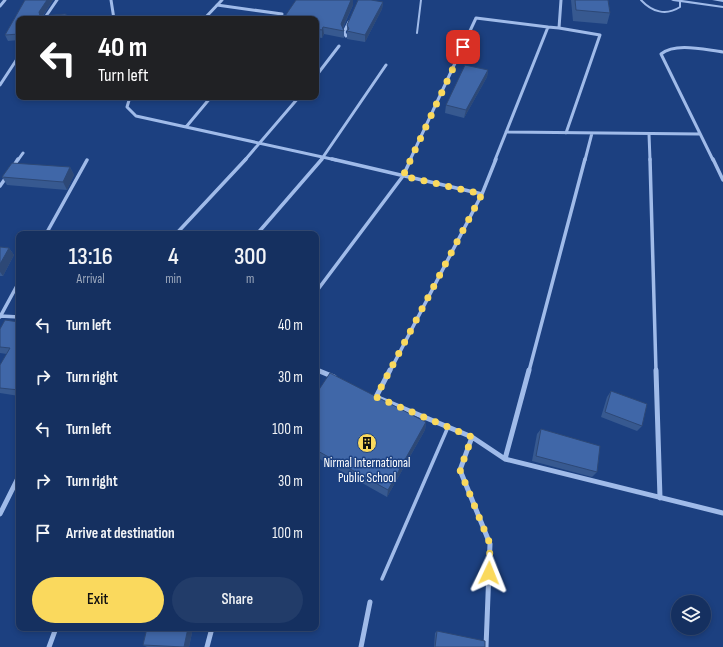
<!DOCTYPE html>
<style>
body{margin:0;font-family:"Sofia Sans Condensed",sans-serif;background:#223c69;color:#f1f3f6;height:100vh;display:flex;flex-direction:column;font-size:15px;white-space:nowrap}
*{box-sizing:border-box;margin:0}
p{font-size:13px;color:#9da9bd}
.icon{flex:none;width:22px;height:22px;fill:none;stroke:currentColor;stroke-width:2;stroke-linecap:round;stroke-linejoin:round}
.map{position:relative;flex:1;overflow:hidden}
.drawer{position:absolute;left:16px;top:231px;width:303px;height:400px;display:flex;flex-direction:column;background:#153060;border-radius:8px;box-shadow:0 2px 6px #0003,0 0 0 1px #344b75}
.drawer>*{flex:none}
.top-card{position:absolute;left:16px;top:16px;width:303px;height:84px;border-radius:8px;box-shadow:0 2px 6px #0003,0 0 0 1px #344b75;background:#202124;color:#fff;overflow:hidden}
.controls{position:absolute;left:671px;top:595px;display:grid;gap:8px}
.controls a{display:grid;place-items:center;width:40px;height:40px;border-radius:50%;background:#153060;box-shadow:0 2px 6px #0003,0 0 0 1px #344b75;font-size:20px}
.pin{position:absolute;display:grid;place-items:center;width:34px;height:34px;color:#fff;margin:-17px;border-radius:8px;box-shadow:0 2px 6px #0006}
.me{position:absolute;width:44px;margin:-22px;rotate:2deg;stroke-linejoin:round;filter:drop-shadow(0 0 3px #0008)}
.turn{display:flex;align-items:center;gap:14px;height:84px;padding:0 16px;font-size:18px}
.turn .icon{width:52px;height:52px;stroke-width:2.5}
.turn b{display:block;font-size:28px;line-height:34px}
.eta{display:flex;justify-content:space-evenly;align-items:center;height:68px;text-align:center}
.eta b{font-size:24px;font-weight:600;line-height:28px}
.cta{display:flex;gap:8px;margin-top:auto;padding:8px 16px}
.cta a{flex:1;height:46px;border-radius:24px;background:#fad95d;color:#111;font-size:16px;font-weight:600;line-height:46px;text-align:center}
.cta a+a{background:#223c69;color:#f1f3f6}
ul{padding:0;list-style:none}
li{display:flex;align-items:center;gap:12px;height:52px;padding:0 16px}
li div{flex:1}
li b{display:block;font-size:15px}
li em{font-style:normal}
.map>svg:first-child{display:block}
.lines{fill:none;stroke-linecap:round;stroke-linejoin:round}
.service-far1{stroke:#a0bbe9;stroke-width:2}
.service{stroke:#a0bbe9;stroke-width:3.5}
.minor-far2{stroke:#a0bbe9;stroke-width:3}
.minor-far1{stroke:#a0bbe9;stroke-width:3.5}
.minor{stroke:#a0bbe9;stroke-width:5}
.tertiary{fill:#a0bbe9;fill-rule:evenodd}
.wall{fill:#375990}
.shaded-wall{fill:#2d4876}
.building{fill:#4067a8;stroke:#2d4876}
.route{stroke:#fad95d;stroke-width:7;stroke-dasharray:0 12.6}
.labels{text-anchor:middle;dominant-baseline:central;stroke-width:3;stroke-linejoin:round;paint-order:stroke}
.poi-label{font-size:13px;fill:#fff;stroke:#1c4080}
</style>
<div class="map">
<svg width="723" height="647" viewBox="0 0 723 647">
<rect width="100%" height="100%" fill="#1c4080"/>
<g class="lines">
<path class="service-far1" d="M641,0C652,12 666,16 680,7V1
M417,33L421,0"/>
<path class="service" d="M382,579L448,427"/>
<path class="minor-far2" d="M111,0L114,19
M217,5L282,14L277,19
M0,6L5,0
M44,19L57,0
M204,19L222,0
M559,28L600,35L566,133
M346,36L344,32L349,22
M316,76L339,46
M0,85L19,56
M130,97L127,107L136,116L336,160
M186,127L211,97
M506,132L699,134
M649,134L650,160
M18,160L23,153
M245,160L299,97
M321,160L386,65
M410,160L476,18L548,27
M495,160L548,27L559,28L561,0
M585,160L592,133
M713,160L661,54C676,42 705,50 723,52"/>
<path class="minor-far1" d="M332,159L482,194
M650,159L656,371
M713,159L723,180
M13,167L18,159
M0,186L7,176
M46,234L87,160
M176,234L246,159
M257,234L322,159
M316,292L403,176L411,159
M0,316L19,317
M0,317L19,282
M316,369L320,371
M390,371L482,194L496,159
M529,371L585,159"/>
<path class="minor" d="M317,370L334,377
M656,370L660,498
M376,397L390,370
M376,397L472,437L505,459L723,513
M472,437L460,470L490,544L486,647
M505,459L529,370
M0,514L19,476
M49,647L56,628
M207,647L212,628
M361,647L370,602"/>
<path class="tertiary" d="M671,0H682L723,6V8L673,1Z
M712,0H723V2Z"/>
</g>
<path class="wall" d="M25,0H53L43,16L66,14L68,19H19V40L8,41L5,35Z
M571,0H608L610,13L607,24L573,21Z
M383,2L382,9L365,42L347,39V25Z
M353,5L343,28L344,31V38L324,34L322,38L316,37V19Z
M488,70L487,77L464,118L445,113L446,105Z
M70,167L74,175L67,190L7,185L2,177Z
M0,247L9,248L14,255L3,276H0Z
M19,322V396L0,393V365L7,354L0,353V329Z
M611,391L642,426L637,431L601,417L607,397Z
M316,394L426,422L425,430L387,497L316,457Z
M541,429L597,472L592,477L532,461L537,434Z
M193,628L189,647H147L143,645Z
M437,631L485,647H434L435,633Z"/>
<path class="shaded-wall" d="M47,0H53L41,18V19L39,12Z
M351,0H353V5L341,31V24Z
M383,2L382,9L365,42V35Z
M66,14L68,19H65Z
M323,27L324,34L322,38V30Z
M488,70L487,77L464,118L466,110Z
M70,167L74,175L67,190L63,182Z
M9,248L14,255L3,276L0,272V264Z
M426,422L425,430L387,497L388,490Z
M188,628H193L189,647H184Z"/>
<path class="building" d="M25,0H47L39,12L40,16L66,14L65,19H19V34L5,35Z
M296,0H351L341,24L344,31L323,27L322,30L316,29V19H283Z
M358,0H371L383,2L365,35L347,31L349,29L347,25Z
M575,0H608L610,13L576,10Z
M465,65L488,70L466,110L446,105Z
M12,163L70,167L63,182L2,177Z
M0,247L9,248L0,264Z
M5,320L19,322V390L0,388V365L10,348L0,347V329Z
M330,373L426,422L388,490L316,450V394Z
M611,391L647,404L642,426L605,412Z
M541,429L600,446L597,472L536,456Z
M147,628H188L184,647L143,645Z
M437,631L485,641V647H435Z"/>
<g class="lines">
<path class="route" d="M463,47L403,176L482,194L376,397L472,437L460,470L490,544L489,573"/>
</g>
<defs>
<symbol id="building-disc" viewBox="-11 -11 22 22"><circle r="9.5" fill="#fad95d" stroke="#1c4080"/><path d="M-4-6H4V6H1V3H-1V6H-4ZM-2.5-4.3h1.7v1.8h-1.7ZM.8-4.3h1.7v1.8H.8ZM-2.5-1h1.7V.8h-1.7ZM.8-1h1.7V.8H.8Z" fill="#111"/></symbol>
</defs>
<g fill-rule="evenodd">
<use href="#building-disc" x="356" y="432" width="22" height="22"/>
</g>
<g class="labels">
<g class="poi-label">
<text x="367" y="463">Nirmal International<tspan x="367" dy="15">Public School</tspan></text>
</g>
</g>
</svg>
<div class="controls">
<a><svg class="icon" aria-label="layers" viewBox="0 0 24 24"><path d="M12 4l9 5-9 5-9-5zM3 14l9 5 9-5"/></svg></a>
</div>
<div class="pin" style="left:463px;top:47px;background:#d93025"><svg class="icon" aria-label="arrive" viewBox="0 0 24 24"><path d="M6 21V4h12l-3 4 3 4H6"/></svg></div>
<svg class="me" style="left:489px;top:573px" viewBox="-20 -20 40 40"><path d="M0-17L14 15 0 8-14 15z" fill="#fad95d" stroke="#fff" stroke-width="4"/></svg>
<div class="top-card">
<div class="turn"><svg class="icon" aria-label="left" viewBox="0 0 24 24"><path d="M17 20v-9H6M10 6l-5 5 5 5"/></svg><div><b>40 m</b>Turn left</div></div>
</div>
<section class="drawer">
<div class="eta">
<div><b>13:16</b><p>Arrival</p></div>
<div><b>4</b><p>min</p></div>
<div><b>300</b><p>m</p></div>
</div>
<ul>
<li><svg class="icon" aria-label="left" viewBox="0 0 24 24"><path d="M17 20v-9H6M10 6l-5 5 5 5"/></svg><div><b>Turn left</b></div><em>40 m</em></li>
<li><svg class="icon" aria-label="right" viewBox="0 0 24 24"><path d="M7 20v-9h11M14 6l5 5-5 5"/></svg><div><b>Turn right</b></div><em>30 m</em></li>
<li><svg class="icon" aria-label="left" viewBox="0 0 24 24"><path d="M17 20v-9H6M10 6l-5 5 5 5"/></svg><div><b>Turn left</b></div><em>100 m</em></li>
<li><svg class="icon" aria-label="right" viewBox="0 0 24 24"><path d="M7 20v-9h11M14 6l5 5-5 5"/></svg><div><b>Turn right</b></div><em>30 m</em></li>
<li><svg class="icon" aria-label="arrive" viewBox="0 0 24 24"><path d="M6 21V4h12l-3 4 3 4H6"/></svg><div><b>Arrive at destination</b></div><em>100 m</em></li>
</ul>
<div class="cta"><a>Exit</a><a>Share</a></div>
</section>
</div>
